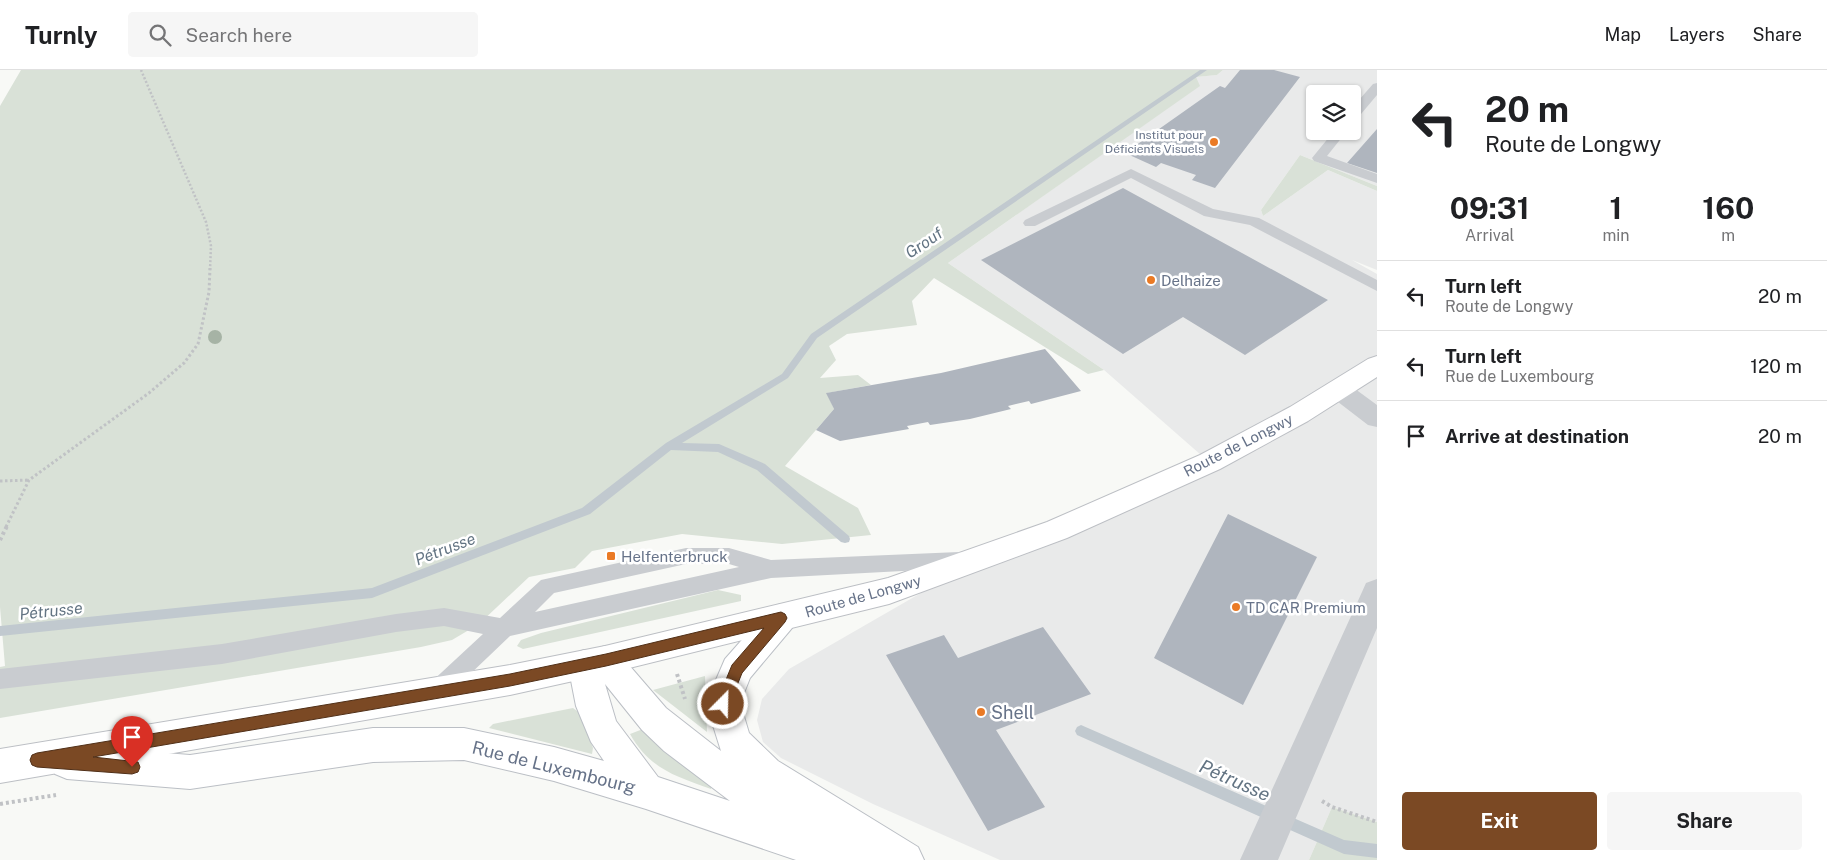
<!DOCTYPE html>
<meta charset="utf-8">
<style>
body{margin:0;font-family:"Public Sans",sans-serif;background:#f6f6f6;color:#202124;height:100vh;display:flex;flex-direction:column;font-size:19px;white-space:nowrap}
*{box-sizing:border-box;margin:0}
p{font-size:16px;color:#757577}
.icon{flex:none;width:28px;height:28px;fill:none;stroke:currentColor;stroke-width:2;stroke-linecap:round;stroke-linejoin:round}
.map{position:relative;flex:1;overflow:hidden}
.side{display:flex;flex-direction:column;background:#fff;width:450px}
.side>*{flex:none}
.hud{background:#fff;color:#202124;overflow:hidden}
.buttons{position:absolute;left:1306px;top:15px;display:grid;gap:10px}
.buttons a{display:grid;place-items:center;width:55px;height:55px;border-radius:5px;background:#fff;box-shadow:0 1px 4px #0004;font-size:25px}
.pin{position:absolute;display:grid;place-items:center;width:42px;height:42px;color:#fff;margin:-51px -21px;border-radius:50% 50% 50% 0;rotate:-45deg;box-shadow:0 0 5px #0007}
.pin .icon{rotate:45deg}
.me{position:absolute;width:55px;margin:-28px;rotate:23deg;stroke-linejoin:round;filter:drop-shadow(0 0 4px #0008)}
.turn{display:flex;align-items:center;gap:18px;height:105px;padding:0 25px;font-size:22px}
.turn .icon{width:65px;height:65px;stroke-width:2.5}
.turn b{display:block;font-size:35px;line-height:42px}
.eta{display:flex;justify-content:space-evenly;align-items:center;height:85px;text-align:center}
.eta b{font-size:30px;font-weight:700;line-height:35px}
.action{display:flex;gap:10px;margin-top:auto;padding:10px 25px}
.action a{flex:1;height:58px;border-radius:5px;background:#7b4924;color:#fff;font-size:20px;font-weight:700;line-height:58px;text-align:center}
.action a+a{background:#f6f6f6;color:#202124}
ul{padding:0;list-style:none}
li{display:flex;align-items:center;gap:15px;height:70px;padding:0 25px;border-top:1px solid #e0e0e0}
li div{flex:1}
li b{display:block;font-size:19px}
li em{font-style:normal}
header{display:flex;align-items:center;gap:30px;box-sizing:border-box;height:70px;padding:0 25px;background:#fff;border-bottom:1px solid #e0e0e0}
header strong{font-size:24px}
nav{display:flex;gap:28px;margin-inline-start:auto;font-size:18px}
.search{width:350px;height:45px;background:#f6f6f6;display:flex;align-items:center;gap:12px;box-sizing:border-box;padding:0 18px;border-radius:5px;color:#757577;font-size:19px}
main{display:flex;flex:1;min-height:0}
.map>svg:first-child{display:block}
.built{fill:#e9eaea;fill-rule:evenodd}
.green{fill:#d9e1d7}
.lines{fill:none;stroke-linecap:round;stroke-linejoin:round}
.stream{fill:#c1c9cf;fill-rule:evenodd}
.building{fill:#afb5be}
.secondary-casing{stroke:#bbbfc5;stroke-width:2}
.primary-casing{stroke:#bcbfc4;stroke-width:2}
.path-far2{stroke:#c0c2c5;stroke-width:2.5;stroke-dasharray:2 2;stroke-linecap:butt}
.path-far1{stroke:#c0c2c5;stroke-width:3;stroke-dasharray:2.5 2.5;stroke-linecap:butt}
.path{stroke:#c0c2c5;stroke-width:4;stroke-dasharray:3 3;stroke-linecap:butt}
.service{fill:#c9ccd0;fill-rule:evenodd}
.minor{fill:#c9ccd0;fill-rule:evenodd}
.secondary{fill:#fff;fill-rule:evenodd}
.primary{fill:#fff;fill-rule:evenodd}
.tree{fill:#a6b3a5}
.route{fill:#7b4924;stroke:#502f17}
.poi-dot{fill:#ea7a25;stroke:#fff;stroke-width:2}
.labels{text-anchor:middle;dominant-baseline:central;stroke-width:5;stroke-linejoin:round;paint-order:stroke}
.far-poi-label{font-size:12px;fill:#677389;stroke:#fff;text-anchor:end}
.poi-label{font-size:15px;fill:#677389;stroke:#fff;text-anchor:start}
.street-label{font-size:15px;fill:#677389;stroke:#fff}
.water-label{font-size:16px;font-style:italic;fill:#637483;stroke:#fff}
.near-poi-label{font-size:18px;fill:#677389;stroke:#fff;text-anchor:start}
.near-street-label{font-size:18px;fill:#677389;stroke:#fff}
.near-water-label{font-size:19px;font-style:italic;fill:#637483;stroke:#fff}
</style>
<header>
<strong>Turnly</strong>
<div class="search"><svg class="icon" aria-label="search" viewBox="0 0 24 24"><circle cx="10" cy="10" r="6"/><path d="M15 15l6 6"/></svg>Search here</div>
<nav><a>Map</a><a>Layers</a><a>Share</a></nav>
</header>
<main>
<div class="map">
<svg width="1377" height="790" viewBox="0 0 1377 790">
<rect width="100%" height="100%" fill="#f8f9f6"/>
<path class="built" d="M1223,0H1377V116L1300,85L1261,140L1263,146L1328,100L1377,121V200L1352,190L1377,204V752L1332,737L1309,790H1000L873,734L781,688L763,672L757,650L762,629L789,599L980,489L1209,392L1104,300L948,193L1199,16L1195,7L1217,5ZM1315,24H1352V61H1315Z"/>
<path class="green" d="M21,0H1223L1217,5L1196,7L1200,16L948,193L1104,300L1088,304L934,208L912,231L917,255L847,264L829,276L836,290L820,308L858,305L871,315L827,323L834,339L785,396L858,438L871,465L782,474L682,464L592,481L575,498L529,507L479,554L452,570L421,577L0,648V597L5,596L0,537V36Z
M1300,85L1377,116V121L1328,100L1263,146L1261,140Z
M718,520L741,525V531L523,579L517,576L521,570L541,563Z
M705,606L707,662L653,620Z
M573,638L581,644L593,678L592,684L489,658L493,654Z
M643,659L713,713L711,719C675,706 650,699 630,664Z
M1332,737L1377,752V790H1309Z"/>
<g class="lines">
<path class="stream" d="M1200,0H1207L817,268L788,308L682,373L719,374L765,394L849,466L850,469L849,472L845,473L841,472L757,400L718,382L671,380L590,444L372,528L0,566V556L372,518L582,438L666,373L782,304L811,264Z
M1081,655L1344,770L1377,774V788L1344,784L1077,665L1075,661L1077,657Z"/>
</g>
<path class="building" d="M1240,0H1274L1300,7L1215,118L1192,110L1196,105L1161,93L1156,97L1125,83L1220,16L1225,18Z
M1377,59V103L1347,93Z
M1123,118L1328,230L1245,285L1183,247L1123,284L981,190Z
M1045,279L1081,321L1031,334L1029,331L1008,336L1011,339L970,349L930,355L928,352L907,356L909,359L840,371L816,360L834,339L826,323L941,303Z
M1228,444L1317,487L1243,635L1154,588Z
M1043,557L1091,624L996,660L1045,737L988,761L886,585L944,565L958,588Z"/>
<g class="lines">
<defs>
<path id="secondary" d="M781,534L792,538L797,548L792,558L750,608L740,633L749,663L778,691L918,777L924,790H796L646,739L554,711L464,690L373,692L190,719L67,709L55,704L49,692L55,680L67,675L190,685L373,658H464L554,677L604,691L591,672L576,636L568,595L572,585L584,580L592,583L594,580L605,576L616,580L666,638L721,681L706,633L725,589L770,538ZM605,614L642,660L664,681L730,731L658,707L616,651Z"/>
<path id="primary" d="M1377,286V307L1308,351L1220,399L1067,468L889,534L605,604L510,625L0,713V679L510,595L605,576L888,508L1047,452L1200,385L1290,337L1368,289Z"/>
</defs>
<use href="#secondary" class="secondary-casing"/>
<use href="#primary" class="primary-casing"/>
<path class="path-far2" d="M141,0L206,152L211,176L210,200"/>
<path class="path-far1" d="M0,411L29,410
M6,457L29,410L149,323L184,293L198,274L209,222L210,198"/>
<path class="path" d="M0,470L7,456
M677,604L685,629
M1322,731L1332,737L1377,752
M0,734L56,725"/>
<path class="service" d="M1377,13V25L1356,50L1352,51V38L1373,14Z
M1334,61H1347L1327,86L1377,104V113L1314,91L1312,88Z
M1131,99L1213,139L1259,148L1377,210V221L1250,155L1204,146L1131,108L1035,156H1025L1023,153L1025,150Z
M686,478H729L771,490L959,482L966,484L969,490L966,496L959,498L771,508L510,566L444,629L436,632L428,629L425,622L428,615L483,564L444,556L396,562L222,594L0,619V599L222,574L396,544L444,538L500,548L541,510ZM686,494H729L739,497L535,542L554,523Z"/>
<path class="minor" d="M1338,310L1347,313L1377,335V357L1368,355L1329,325L1325,319L1329,313Z
M1377,509V558L1278,790H1240L1362,522L1366,513Z"/>
<use href="#secondary" class="secondary"/>
<use href="#primary" class="primary"/>
</g>
<circle class="tree" cx="215" cy="267" r="7"/>
<path class="route" d="M781,542L785,544L787,548L785,552L742,603L728,638L723,640L718,638L716,634L732,595L764,558L606,596L510,616L93,687L138,692L140,697L138,702L132,704L37,697L32,695L30,690L32,685L37,683L510,604L606,584Z"/>
<g class="poi-dot">
<circle cx="1214" cy="72" r="5"/>
<circle cx="1151" cy="210" r="5"/>
<rect x="606" y="481" width="10" height="10" rx="2.5"/>
<circle cx="1236" cy="537" r="5"/>
<circle cx="981" cy="642" r="5"/>
</g>
<g class="labels">
<g class="far-poi-label">
<text x="1204" y="65">Institut pour<tspan x="1204" dy="14">Déficients Visuels</tspan></text>
</g>
<g class="poi-label">
<text x="1161" y="210">Delhaize</text>
<text x="621" y="486">Helfenterbruck</text>
<text x="1246" y="537">TD CAR Premium</text>
</g>
<g class="street-label">
<text transform="translate(1238 375) rotate(-27)">Route de Longwy</text>
<text transform="translate(863 526) rotate(-16)">Route de Longwy</text>
</g>
<g class="water-label">
<text transform="translate(924 173) rotate(-34)">Grouf</text>
<text transform="translate(445 479) rotate(-21)">Pétrusse</text>
<text transform="translate(51 541) rotate(-6)">Pétrusse</text>
</g>
<g class="near-poi-label">
<text x="991" y="642">Shell</text>
</g>
<g class="near-street-label">
<text transform="translate(554 697) rotate(14)">Rue de Luxembourg</text>
</g>
<g class="near-water-label">
<text transform="translate(1235 710) rotate(24)">Pétrusse</text>
</g>
</g>
</svg>
<div class="buttons">
<a><svg class="icon" aria-label="layers" viewBox="0 0 24 24"><path d="M12 4l9 5-9 5-9-5zM3 14l9 5 9-5"/></svg></a>
</div>
<div class="pin" style="left:132px;top:697px;background:#d93025"><svg class="icon" aria-label="arrive" viewBox="0 0 24 24"><path d="M6 21V4h12l-3 4 3 4H6"/></svg></div>
<svg class="me" style="left:723px;top:634px" viewBox="-20 -20 40 40"><circle r="17" fill="#7b4924" stroke="#fff" stroke-width="3"/><path d="M0-11L8 9 0 5-8 9z" fill="#fff"/></svg>
</div>
<section class="side">
<div class="hud">
<div class="turn"><svg class="icon" aria-label="left" viewBox="0 0 24 24"><path d="M17 20v-9H6M10 6l-5 5 5 5"/></svg><div><b>20 m</b>Route de Longwy</div></div>
</div>
<div class="eta">
<div><b>09:31</b><p>Arrival</p></div>
<div><b>1</b><p>min</p></div>
<div><b>160</b><p>m</p></div>
</div>
<ul>
<li><svg class="icon" aria-label="left" viewBox="0 0 24 24"><path d="M17 20v-9H6M10 6l-5 5 5 5"/></svg><div><b>Turn left</b><p>Route de Longwy</p></div><em>20 m</em></li>
<li><svg class="icon" aria-label="left" viewBox="0 0 24 24"><path d="M17 20v-9H6M10 6l-5 5 5 5"/></svg><div><b>Turn left</b><p>Rue de Luxembourg</p></div><em>120 m</em></li>
<li><svg class="icon" aria-label="arrive" viewBox="0 0 24 24"><path d="M6 21V4h12l-3 4 3 4H6"/></svg><div><b>Arrive at destination</b></div><em>20 m</em></li>
</ul>
<div class="action"><a>Exit</a><a>Share</a></div>
</section>
</main>
